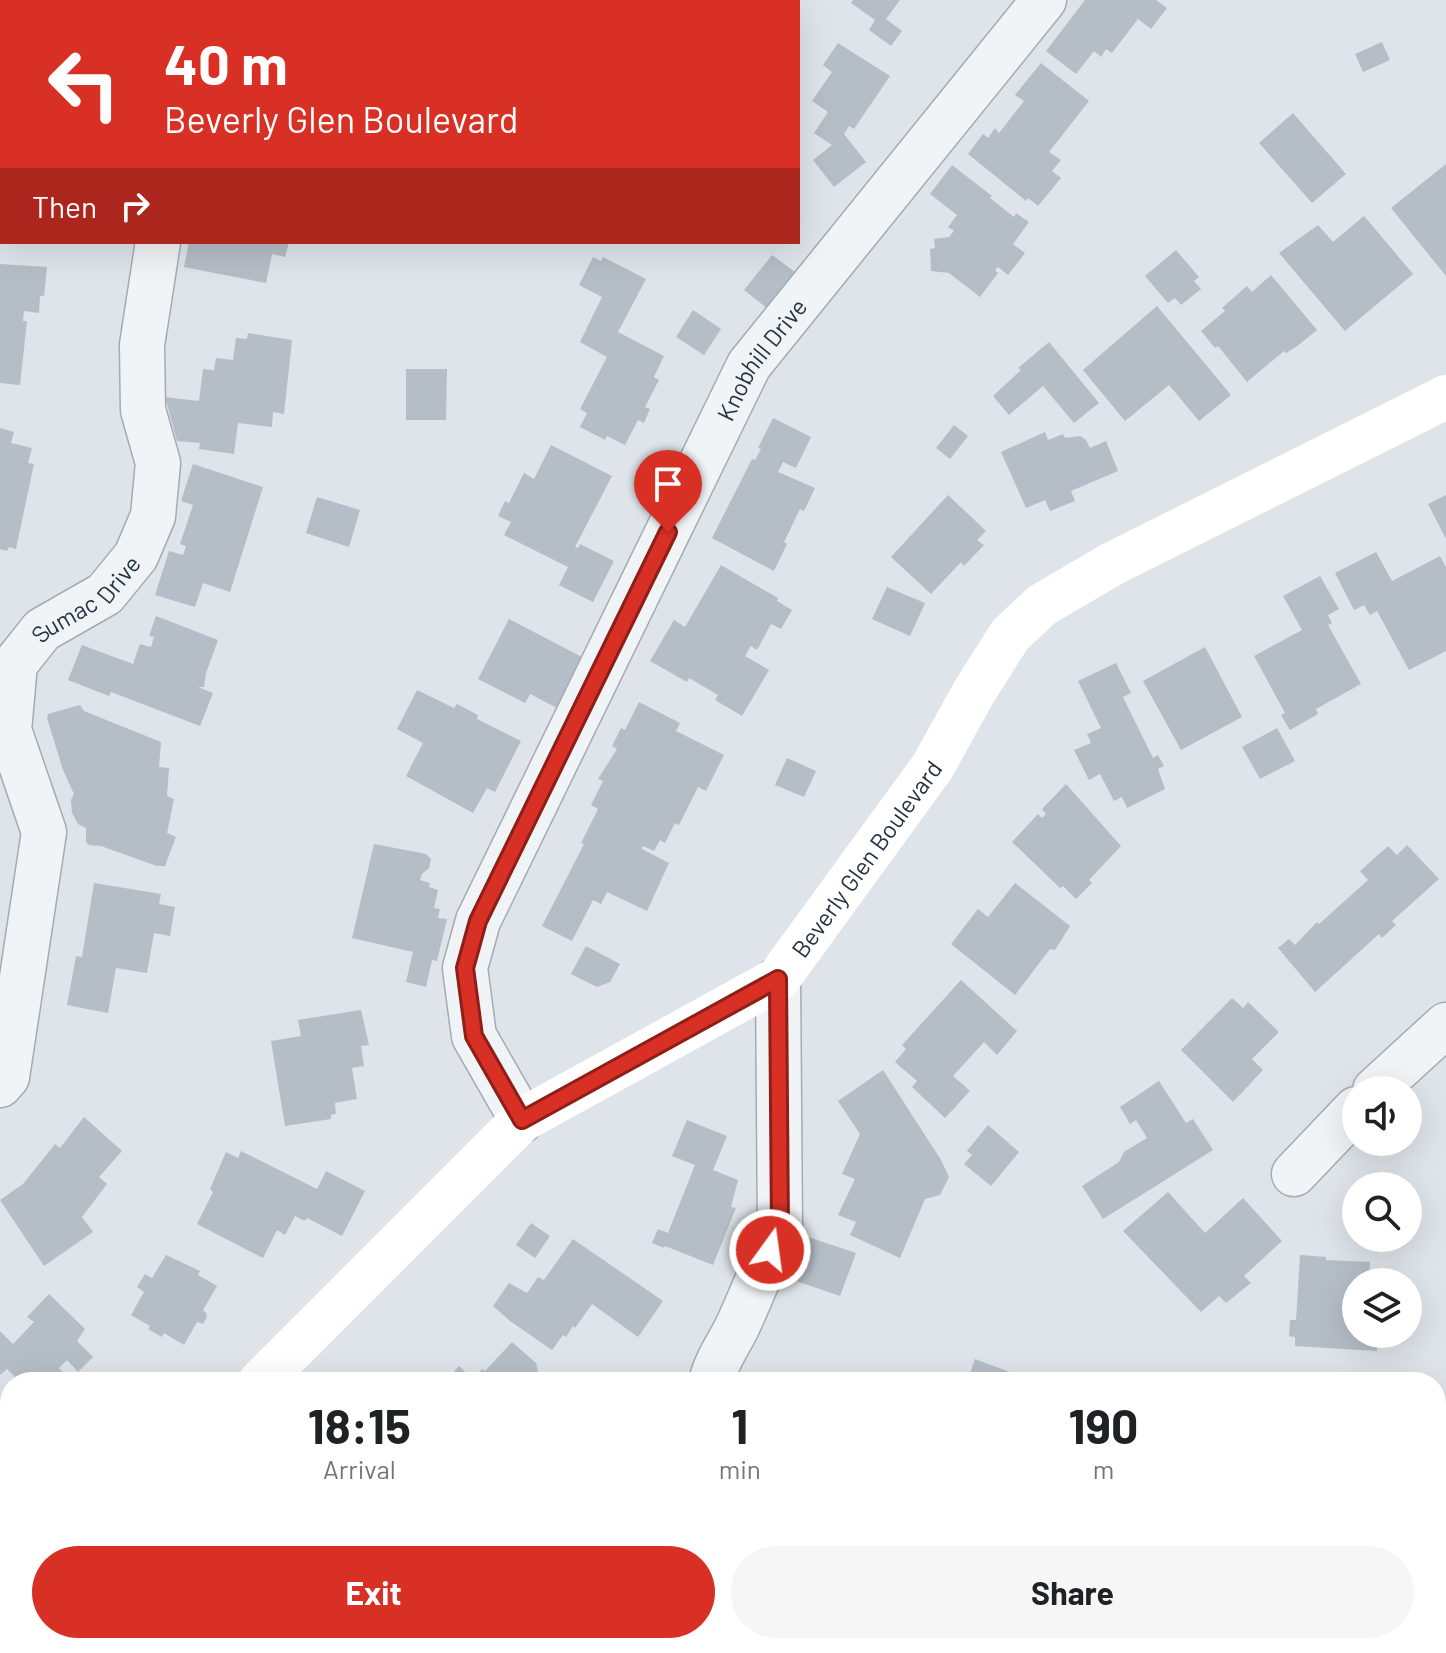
<!DOCTYPE html>
<style>
body{margin:0;font-family:Barlow,sans-serif;background:#f6f6f6;color:#202124;height:100vh;display:flex;flex-direction:column;font-size:30px;white-space:nowrap}
*{box-sizing:border-box;margin:0}
p{font-size:26px;color:#757577}
.icon{flex:none;width:44px;height:44px;fill:none;stroke:currentColor;stroke-width:2;stroke-linecap:round;stroke-linejoin:round}
.map{position:relative;flex:1;overflow:hidden}
.sheet{position:absolute;left:0px;top:1372px;width:1446px;height:282px;display:flex;flex-direction:column;background:#fff;border-radius:32px 32px 0 0;box-shadow:0 8px 32px #0002}
.sheet>*{flex:none}
.guide{position:absolute;left:0px;top:0px;width:800px;height:244px;box-shadow:0 8px 32px #0002;background:#d93025;color:#fff;overflow:hidden}
.controls{position:absolute;left:1342px;top:1076px;display:grid;gap:16px}
.controls a{display:grid;place-items:center;width:80px;height:80px;border-radius:50%;background:#fff;box-shadow:0 8px 32px #0002;font-size:40px}
.pin{position:absolute;display:grid;place-items:center;width:68px;height:68px;color:#fff;margin:-82px -34px;border-radius:50% 50% 50% 0;rotate:-45deg;box-shadow:0 0 8px #0007}
.pin .icon{rotate:45deg}
.me{position:absolute;width:88px;margin:-44px;rotate:14deg;stroke-linejoin:round;filter:drop-shadow(0 0 6px #0008)}
.turn{display:flex;align-items:center;gap:28px;height:168px;padding:0 32px;font-size:36px}
.turn .icon{width:104px;height:104px;stroke-width:2.5}
.turn b{display:block;font-size:56px;line-height:68px}
.then{display:flex;align-items:center;height:76px;padding:0 32px;background:#0003;gap:16px;font-size:30px}
.eta{display:flex;justify-content:space-evenly;align-items:center;height:136px;text-align:center}
.eta b{font-size:48px;font-weight:700;line-height:56px}
.cta{display:flex;gap:16px;margin-top:auto;padding:16px 32px}
.cta a{flex:1;height:92px;border-radius:48px;background:#d93025;color:#fff;font-size:32px;font-weight:700;line-height:92px;text-align:center}
.cta a+a{background:#f6f6f6;color:#202124}
.map>svg:first-child{display:block}
.green{fill:#c6d3bf}
.building{fill:#b5bdc6}
.lines{fill:none;stroke-linecap:round;stroke-linejoin:round}
.minor-casing{stroke:#a3abb3;stroke-width:47}
.minor{stroke:#f1f4f7;stroke-width:44}
.secondary{stroke:#fff;stroke-width:44}
.route-casing{stroke:#8d1f18;stroke-width:20}
.route{stroke:#d93025;stroke-width:14}
.labels{text-anchor:middle;dominant-baseline:central;stroke-width:6;stroke-linejoin:round;paint-order:stroke}
.street-label{font-size:24px;fill:#263341;stroke:#eef2f6}
</style>
<div class="map">
<svg width="1446" height="1653" viewBox="0 0 1446 1653">
<rect width="100%" height="100%" fill="#dee4e9"/>
<path class="green" d="M753,1644H1220L1221,1653H749Z"/>
<path class="building" d="M853,0H900L886,19L902,31L891,46L869,30L875,20L851,3Z
M1085,0H1156L1167,8L1151,29L1138,19L1112,53L1106,49L1101,57L1094,51L1076,74L1046,51Z
M1382,42L1390,60L1363,72L1355,54Z
M838,43L890,76L854,129L849,126L844,134L866,162L834,187L813,160L832,145L814,133L828,112L812,101L832,72L823,65Z
M1041,63L1089,101L1049,152L1061,160L1052,171L1061,178L1038,206L1028,198L1026,201L968,154L983,134L988,138L995,128L999,133L1024,101L1015,95Z
M1293,113L1346,174L1312,203L1259,143Z
M1446,164V276L1391,208Z
M952,165L992,196L990,198L1014,217L1016,213L1029,222L1013,244L1025,253L1008,275L998,267L995,270L998,273L980,297L949,273L931,271L930,249L935,248L934,239L949,237L954,231L948,227L957,215L930,194Z
M1364,216L1413,274L1345,331L1279,253L1318,225L1333,242Z
M189,242H289L285,257L272,254L266,283L184,267Z
M1176,250L1199,277L1194,281L1201,289L1181,305L1175,298L1168,303L1145,276Z
M772,255L802,277L773,313L744,290Z
M593,257L601,261L603,257L646,279L618,332L664,356L654,377L659,380L645,407L650,409L644,423L638,420L625,445L607,436L605,440L580,427L587,413L580,409L607,357L580,342L602,297L579,285Z
M0,264L47,267L44,296H40L39,313L24,311L23,321H27L20,385L0,383Z
M1271,275L1317,330L1296,347L1286,353L1284,351L1247,382L1218,346L1215,348L1201,331L1225,311L1222,308L1247,286L1252,292Z
M1157,306L1231,395L1199,421L1169,385L1125,421L1083,370Z
M693,310L721,329L704,355L676,337Z
M248,333L292,340L284,414L273,412L272,427L238,423L234,454L199,449L200,443L177,441L165,397L199,401L203,369L214,370L216,358L233,360L236,338L247,339Z
M1049,342L1099,403L1074,423L1043,386L1009,415L993,396L1021,370L1018,368Z
M406,369H447L446,420H406Z
M773,418L811,437L796,468L783,462L778,472L815,488L804,511L800,509L784,542L787,544L774,571L712,538L752,459L755,460L761,449L758,448Z
M954,425L968,436L950,459L936,448Z
M0,428L14,432L11,443L32,448L28,463L34,464L16,549L9,547L7,551L0,549Z
M1045,432L1048,440L1063,434L1065,438L1080,436L1086,440L1090,448L1106,441L1118,471L1071,491L1075,501L1050,511L1045,500L1026,508L1001,452Z
M551,445L612,476L575,547L578,548L580,544L614,561L593,602L559,585L568,567L504,535L511,522L498,516L505,501L509,503L524,473L534,479Z
M193,464L263,487L230,592L203,583L195,607L155,595L169,551L183,555L186,546L180,544L193,505L181,501Z
M948,495L986,531L977,540L984,545L964,566L961,562L931,594L891,557Z
M1446,495V539L1428,504Z
M317,497L360,510L349,547L306,533Z
M1376,552L1392,581L1440,556L1446,567V651L1409,670L1377,611L1370,615L1364,605L1354,610L1335,573Z
M721,565L778,598L777,601L792,610L781,629L771,624L757,650L751,646L745,656L769,670L742,716L715,700L718,695L689,678L687,682L650,661L674,620L685,627Z
M1320,576L1339,609L1328,615L1332,623L1328,625L1361,684L1316,709L1318,714L1290,730L1281,715L1285,713L1254,656L1302,630L1283,596Z
M887,587L925,603L910,636L872,619Z
M156,616L218,640L206,673L204,687H198L213,693L200,726L111,692L109,696L68,680L82,645L133,664L140,644L151,647L154,637L149,636Z
M509,619L582,657L557,708L530,694L525,703L478,679Z
M1205,647L1242,717L1181,750L1143,681Z
M1116,663L1131,693L1123,697L1153,758L1158,755L1164,766L1158,769L1165,789L1127,808L1122,797L1114,801L1100,774L1089,780L1074,750L1091,743L1087,734L1101,728L1078,681Z
M417,690L454,708L457,704L478,715L477,719L521,741L495,792L487,788L473,813L406,776L423,743L397,729Z
M639,702L680,723L676,731L724,755L706,791L698,787L679,825L675,823L665,843L660,840L654,851L643,846L642,849L669,863L647,911L607,892L601,904L593,900L572,941L542,926L584,844L581,843L598,809L591,805L603,781L598,779L617,749L612,746L621,728L625,730Z
M80,705L84,711L161,742L159,767L169,768L167,796L174,799L167,833L176,837L165,866H157L101,846L89,845L86,842V828L78,824L72,813L71,800L74,794L63,770L47,718L48,714Z
M1277,728L1295,761L1260,779L1242,747Z
M787,758L816,771L804,797L775,785Z
M1066,784L1121,846L1089,880L1092,883L1076,899L1063,886L1060,888L1012,842L1038,814L1042,818L1046,814L1042,809Z
M374,844L426,854L431,859L429,868L422,874L420,880L430,883L429,887L438,890L434,908L440,909L438,918L447,919L437,961L432,960L426,987L406,982L413,952L352,938Z
M1407,845L1439,879L1392,921L1396,925L1382,938L1379,934L1315,992L1278,948L1289,939L1295,945L1317,922L1319,924L1368,880L1360,871L1388,846L1397,855Z
M94,883L161,894L159,904L175,907L170,936L154,933L147,973L116,968L108,1013L67,1005L76,956L82,957Z
M1015,883L1070,926L1055,950L1050,949L1015,995L951,944L978,909L988,917Z
M586,946L620,964L610,982L597,987L571,974Z
M961,980L1017,1031L997,1055L984,1042L953,1076L970,1091L945,1118L912,1087L917,1081L895,1062L906,1049L902,1045Z
M1232,998L1243,1008L1248,1002L1279,1032L1252,1059L1263,1070L1233,1102L1181,1050Z
M361,1010L369,1045L361,1046L364,1066L352,1068L357,1099L335,1103L336,1114L331,1115V1119L285,1126L271,1041L301,1036L298,1020Z
M883,1070L941,1160L949,1177L940,1195L925,1199L900,1258L850,1235L856,1222L838,1215L855,1179L842,1174L860,1134L838,1101Z
M1159,1081L1186,1123L1193,1119L1213,1150L1103,1219L1082,1186L1119,1162L1124,1152L1147,1138L1136,1120L1130,1124L1120,1107Z
M84,1117L122,1151L99,1177L107,1184L82,1217L93,1232L44,1266L0,1200L23,1184L55,1144L60,1148Z
M687,1120L727,1136L713,1170L738,1180L731,1207L736,1208L713,1265L665,1246L664,1248L652,1243L658,1229L668,1233L695,1165L672,1156Z
M988,1125L1019,1152L991,1186L964,1164L972,1155L967,1151Z
M241,1151L317,1189L326,1171L365,1191L342,1236L307,1218L305,1221L295,1216L285,1235L277,1230L263,1258L197,1224L213,1192L210,1189L226,1152L238,1158Z
M1168,1192L1205,1233L1243,1198L1282,1241L1244,1276L1251,1283L1226,1303L1219,1296L1201,1312L1123,1231Z
M531,1223L550,1236L535,1258L516,1245Z
M805,1236L856,1253L840,1296L790,1279Z
M573,1239L663,1301L638,1337L592,1304L575,1328L573,1326L566,1337L563,1335L552,1350L510,1321L493,1306L509,1283L527,1293L538,1277L544,1280Z
M166,1255L200,1271L198,1275L217,1286L203,1310L207,1314L206,1319L203,1324L197,1322L184,1345L164,1333L162,1337L148,1329L150,1326L131,1315L144,1292L137,1287L145,1274L152,1278Z
M1300,1255L1326,1257V1260L1370,1262L1369,1282H1356V1334H1378L1377,1351L1295,1346V1337L1289,1336L1290,1320H1296Z
M49,1294L85,1329L77,1341L93,1357L78,1372L67,1360L59,1368L67,1377L62,1382H20L7,1369L0,1375V1331L13,1344L34,1322L27,1317Z
M512,1342L536,1363L539,1377L535,1382H481L475,1377L482,1369L485,1371Z
M975,1359L1037,1382H967Z
M459,1366L476,1382H445Z
M166,1644H203L212,1653H175Z
M229,1644H291L289,1646L296,1653H238Z
M1307,1644H1392L1391,1653H1349Z"/>
<g class="lines">
<defs>
<g id="minor">
<path d="M292,2L295,0"/>
<path id="s1" d="M0,1085L7,1077L44,832L9,730L15,664L42,630L105,594L136,556L153,516L158,463L143,410L142,345L158,242"/>
<path d="M1375,1090L1446,1025"/>
<path id="s2" d="M522,1120L474,1036L465,968L478,921L749,365L1044,0"/>
<path d="M1294,1174L1356,1109"/>
<path d="M711,1382C716,1361 729,1344 738,1325C753,1293 764,1262 780,1231L778,979"/>
<path d="M398,1653L405,1644"/>
<path d="M543,1653L551,1644"/>
</g>
</defs>
<use href="#minor" class="minor-casing"/>
<use href="#minor" class="minor"/>
<g class="secondary">
<path id="s3" d="M260,1382L522,1120L778,979L933,766L974,692L1010,635L1042,605L1112,564L1446,397"/>
<path d="M0,1646L10,1635"/>
</g>
</g>
<g class="lines">
<defs>
<path id="route" d="M668,532L478,921L465,968L474,1036L522,1120L778,979L780,1231L770,1250"/>
</defs>
<use href="#route" class="route-casing"/>
<use href="#route" class="route"/>
</g>
<g class="labels">
<g class="street-label">
<text stroke="none"><textPath href="#s2" startOffset="844">Knobhill Drive</textPath></text>
<text stroke="none"><textPath href="#s1" startOffset="530">Sumac Drive</textPath></text>
<text stroke="none"><textPath href="#s3" startOffset="812">Beverly Glen Boulevard</textPath></text>
</g>
</g>
</svg>
<div class="controls">
<a><svg class="icon" aria-label="sound" viewBox="0 0 24 24"><path d="M4 9h4l5-4v14l-5-4H4zM17 9q2 3 0 6"/></svg></a>
<a><svg class="icon" aria-label="search" viewBox="0 0 24 24"><circle cx="10" cy="10" r="6"/><path d="M15 15l6 6"/></svg></a>
<a><svg class="icon" aria-label="layers" viewBox="0 0 24 24"><path d="M12 4l9 5-9 5-9-5zM3 14l9 5 9-5"/></svg></a>
</div>
<div class="pin" style="left:668px;top:532px;background:#d93025"><svg class="icon" aria-label="arrive" viewBox="0 0 24 24"><path d="M6 21V4h12l-3 4 3 4H6"/></svg></div>
<svg class="me" style="left:770px;top:1250px" viewBox="-20 -20 40 40"><circle r="17" fill="#d93025" stroke="#fff" stroke-width="3"/><path d="M0-11L8 9 0 5-8 9z" fill="#fff"/></svg>
<div class="guide">
<div class="turn"><svg class="icon" aria-label="left" viewBox="0 0 24 24"><path d="M17 20v-9H6M10 6l-5 5 5 5"/></svg><div><b>40 m</b>Beverly Glen Boulevard</div></div>
<div class="then">Then<svg class="icon" aria-label="right" viewBox="0 0 24 24"><path d="M7 20v-9h11M14 6l5 5-5 5"/></svg></div>
</div>
<section class="sheet">
<div class="eta">
<div><b>18:15</b><p>Arrival</p></div>
<div><b>1</b><p>min</p></div>
<div><b>190</b><p>m</p></div>
</div>
<div class="cta"><a>Exit</a><a>Share</a></div>
</section>
</div>
